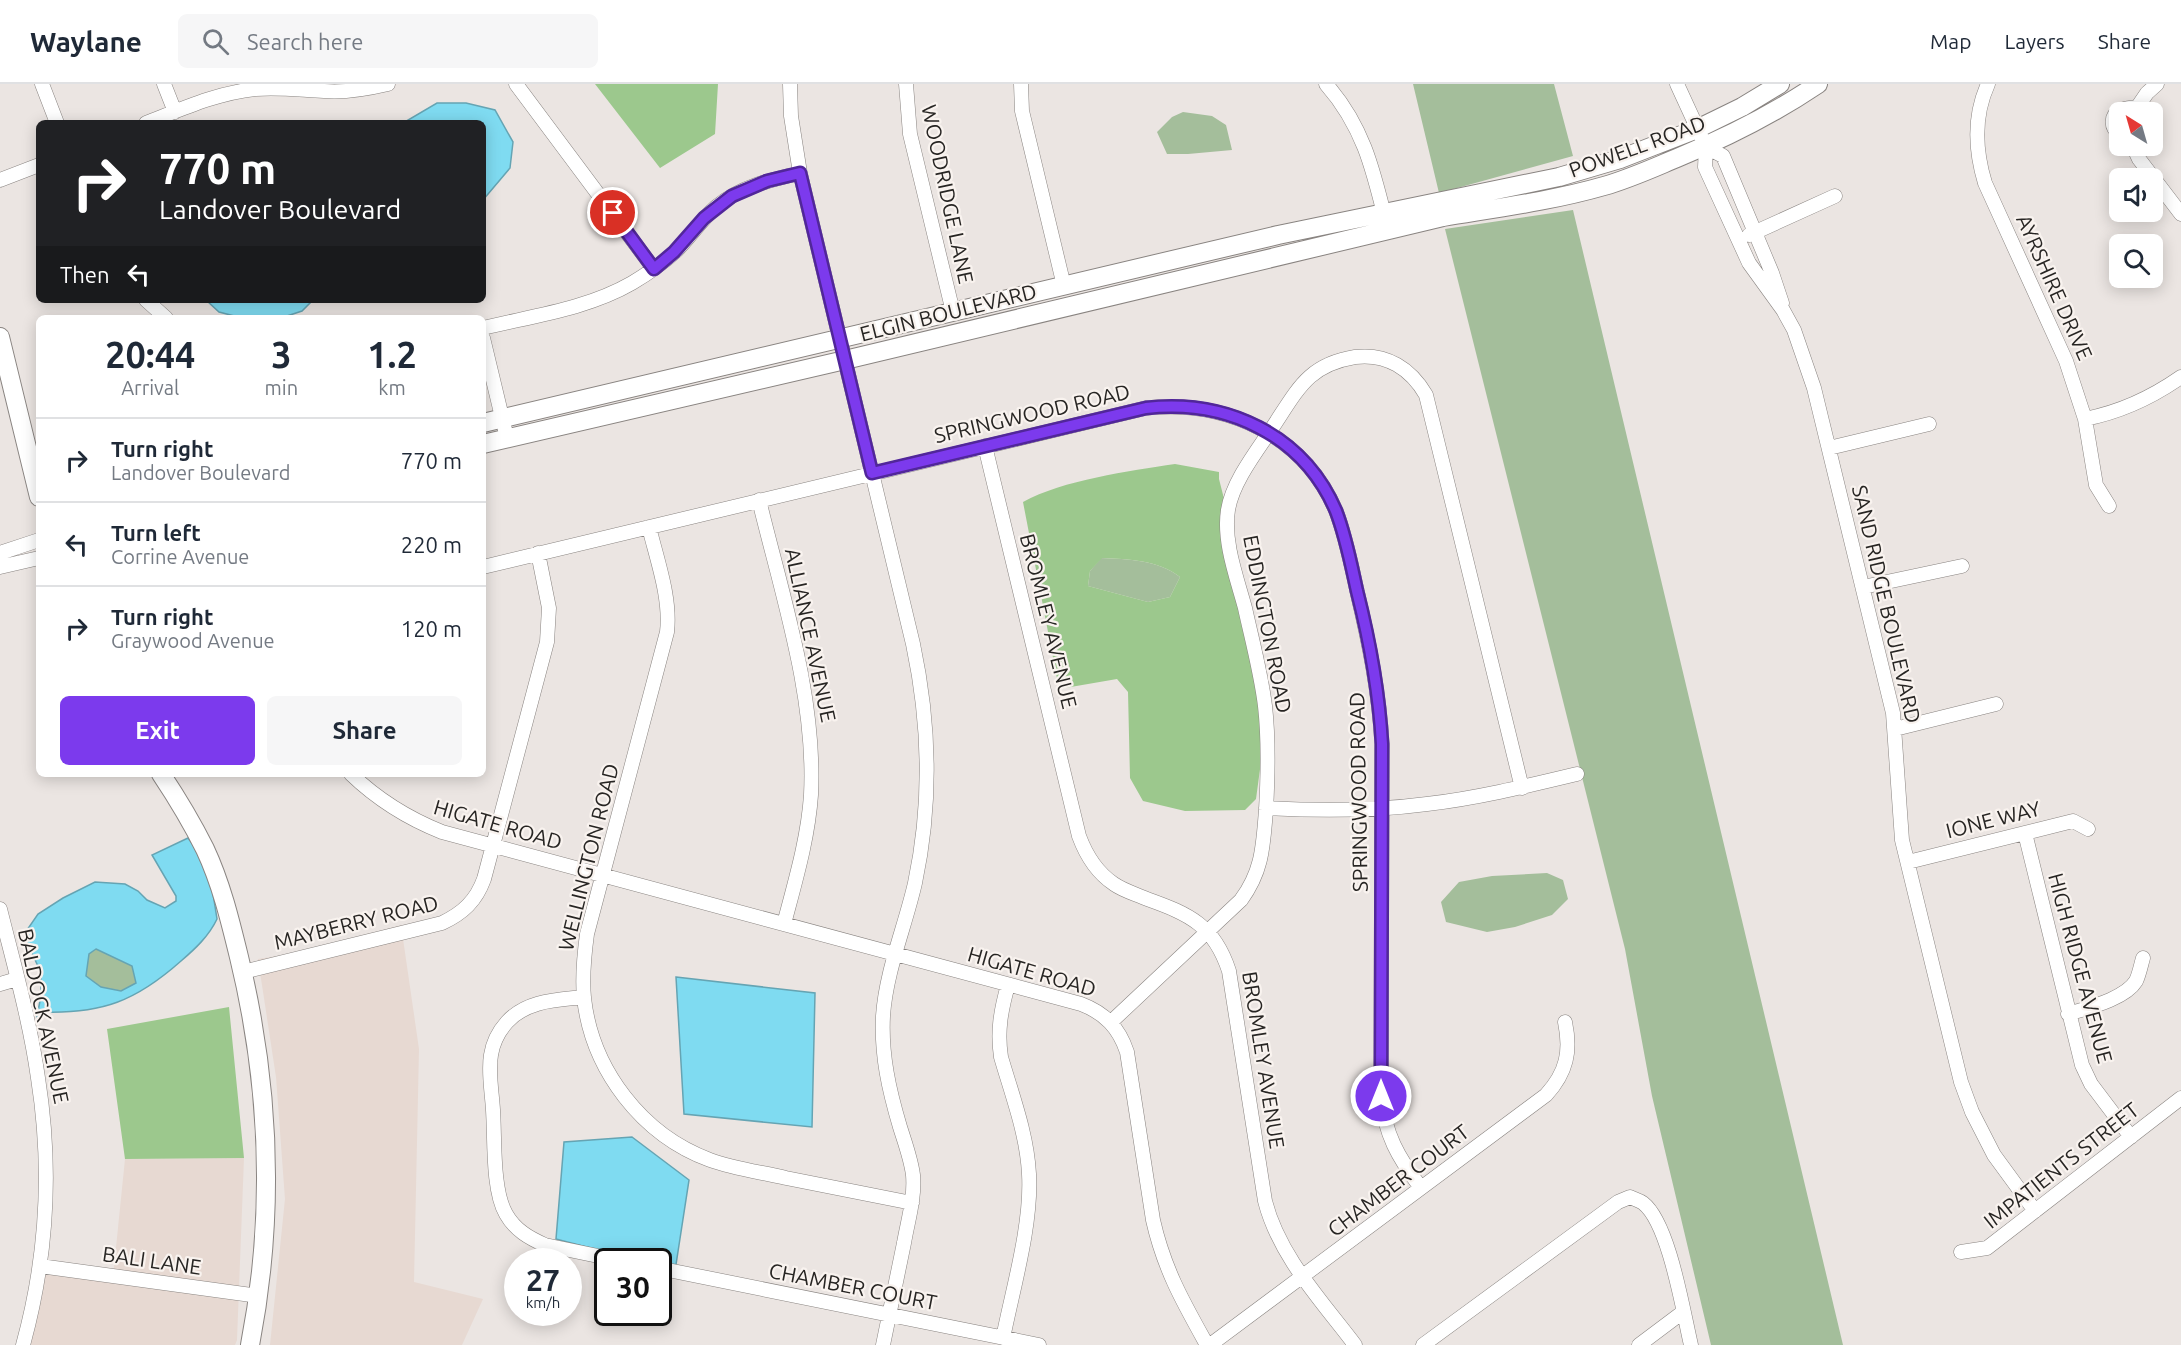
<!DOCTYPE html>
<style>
body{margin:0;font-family:Ubuntu,sans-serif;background:#f6f6f7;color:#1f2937;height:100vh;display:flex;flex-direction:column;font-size:22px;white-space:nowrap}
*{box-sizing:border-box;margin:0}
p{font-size:20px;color:#747a83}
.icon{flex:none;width:33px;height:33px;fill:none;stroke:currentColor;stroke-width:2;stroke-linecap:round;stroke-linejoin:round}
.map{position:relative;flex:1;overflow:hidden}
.details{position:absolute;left:36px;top:231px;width:450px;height:462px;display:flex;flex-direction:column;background:#fff;border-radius:9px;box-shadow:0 3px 15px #0003}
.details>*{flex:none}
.hud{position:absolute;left:36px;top:36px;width:450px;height:183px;border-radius:9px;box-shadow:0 3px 15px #0003;background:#202124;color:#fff;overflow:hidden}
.needle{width:39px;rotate:323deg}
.tools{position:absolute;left:2109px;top:18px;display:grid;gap:12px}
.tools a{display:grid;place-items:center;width:54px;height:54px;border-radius:9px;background:#fff;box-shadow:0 3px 15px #0003;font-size:30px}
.speed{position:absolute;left:504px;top:1164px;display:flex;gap:12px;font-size:30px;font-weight:700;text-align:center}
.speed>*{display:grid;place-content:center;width:78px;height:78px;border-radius:50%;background:#fff;box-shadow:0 3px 15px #0003;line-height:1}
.speed small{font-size:15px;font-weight:400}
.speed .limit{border:3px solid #111;border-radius:9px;background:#fff;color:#111}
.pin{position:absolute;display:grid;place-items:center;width:51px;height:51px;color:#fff;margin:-26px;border:3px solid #fff;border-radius:50%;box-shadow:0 2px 6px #0007}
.me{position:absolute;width:66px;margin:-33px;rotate:0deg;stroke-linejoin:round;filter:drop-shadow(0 0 4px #0008)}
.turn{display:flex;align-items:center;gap:21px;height:126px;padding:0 24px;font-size:27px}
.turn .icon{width:78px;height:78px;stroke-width:2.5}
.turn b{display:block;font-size:42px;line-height:51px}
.then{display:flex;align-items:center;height:57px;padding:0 24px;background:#0003;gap:12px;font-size:22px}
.eta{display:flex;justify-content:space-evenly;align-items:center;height:102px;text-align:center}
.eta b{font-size:36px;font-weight:600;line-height:42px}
.action{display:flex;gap:12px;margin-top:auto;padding:12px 24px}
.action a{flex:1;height:69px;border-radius:9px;background:#7c3aed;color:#fff;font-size:24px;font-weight:600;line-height:69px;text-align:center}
.action a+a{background:#f6f6f7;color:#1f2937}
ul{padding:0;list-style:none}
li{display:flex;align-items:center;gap:18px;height:84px;padding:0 24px;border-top:2px solid #e0e1e3}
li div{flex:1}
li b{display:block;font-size:22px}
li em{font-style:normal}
header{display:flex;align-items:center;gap:36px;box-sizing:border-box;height:84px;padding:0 30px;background:#fff;border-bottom:2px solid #e0e1e3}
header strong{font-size:28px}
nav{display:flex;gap:33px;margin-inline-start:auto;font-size:21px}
.search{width:420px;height:54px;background:#f6f6f7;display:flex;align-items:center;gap:15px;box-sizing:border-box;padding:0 21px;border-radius:9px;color:#747a83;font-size:22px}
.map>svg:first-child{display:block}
.built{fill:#e7d9d2}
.green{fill:#a4be9b}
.forest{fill:#9cc88d;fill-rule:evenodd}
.water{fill:#7fdbf1;stroke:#65a4b3;stroke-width:1.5;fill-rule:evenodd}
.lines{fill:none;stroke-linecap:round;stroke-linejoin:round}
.minor-casing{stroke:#898481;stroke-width:15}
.major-casing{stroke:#898481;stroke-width:20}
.minor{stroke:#fff;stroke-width:14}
.major{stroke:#fff;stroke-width:18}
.route-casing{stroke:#51269a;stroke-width:15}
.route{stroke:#7c3aed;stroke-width:10}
.labels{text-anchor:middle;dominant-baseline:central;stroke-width:4.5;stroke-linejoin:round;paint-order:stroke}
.street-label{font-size:21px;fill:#272523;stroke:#f9f3ef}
</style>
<header>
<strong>Waylane</strong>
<div class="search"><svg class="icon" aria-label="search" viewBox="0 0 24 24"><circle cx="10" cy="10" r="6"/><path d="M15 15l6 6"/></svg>Search here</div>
<nav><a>Map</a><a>Layers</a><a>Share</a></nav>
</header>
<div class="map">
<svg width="2181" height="1261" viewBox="0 0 2181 1261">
<rect width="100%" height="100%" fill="#ebe5e2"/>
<path class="built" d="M401,841L419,965L414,1198L483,1215L462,1261H270L285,1115L276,993L258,875L316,866Z
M244,1074L237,1256L235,1261H31L27,1259L43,1180L113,1193L125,1075Z"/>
<path class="green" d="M1413,0H1554L1573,72L1439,109Z
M1183,28L1212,32L1226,41L1232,66L1188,70H1167L1157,48L1172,33Z
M1573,126L1843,1261H1711L1652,1012L1625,865L1445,145Z
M1101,474C1128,475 1158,476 1180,493L1170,513L1148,518L1088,502L1090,487Z
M1547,789L1563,796L1568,815L1552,831L1515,843L1487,848L1446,838L1441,818L1459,798L1492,792Z
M96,865L133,882L136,900L122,907L101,903L86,892L89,870Z"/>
<path class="forest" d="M595,0H718L715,50L660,84Z
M1175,380L1219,388V395L1237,466L1257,589L1263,663L1256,715L1245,726L1185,727L1143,717L1130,694L1128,608L1117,595L1059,605L1023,418C1063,396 1129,387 1175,380ZM1102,474C1128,475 1158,476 1180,493L1170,513L1148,518L1088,502L1090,487Z
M229,923L244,1074L125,1075L107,945Z"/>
<path class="water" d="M437,19H466L495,26L513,58L510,84L483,116V39H403Z
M206,216H313L302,227L284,233L242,234L219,228Z
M188,754L203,774L210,791L217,835C209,852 195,865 181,877C136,917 102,930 42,928L37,932L41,912V889L27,858V846L38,830L63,814L95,798L125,800L138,807L147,816L165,824L176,817V812L152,771ZM96,865L132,882L136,899L121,907L101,903L86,892L89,870Z
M676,893L815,909L812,1043L684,1030Z
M632,1053L689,1096L675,1187L658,1178L640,1177L556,1155L564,1058Z"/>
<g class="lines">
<defs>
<path id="minor" d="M42,0L57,39
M164,0L175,28
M516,0L654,185
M790,0L791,32L800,89L913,560C930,640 932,719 915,799C905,843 886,887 883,932C881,971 889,1006 900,1043C905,1059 911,1075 913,1091C915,1114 908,1136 904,1159C897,1193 890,1227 883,1261
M906,0L910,50L953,228
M1021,0L1022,27L1064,202
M1326,0C1363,42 1373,85 1386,138
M1677,0L1706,63L1705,83L1749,179L1783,226L1794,246L1814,304L1893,629L1902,756L1961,998L1972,1028L1994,1071L2035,1127
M1988,0C1973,33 1975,66 1985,99L2066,277L2085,335L2096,401L2109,422
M2134,28L2147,9L2157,0
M146,39C182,25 217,9 255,5C279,3 301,6 324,7C346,9 367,5 388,0
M2120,50C2110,44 2110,31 2121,26C2126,24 2132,24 2137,23
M2133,62L2139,75L2181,130
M1706,63L1723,72L1772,189L1782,219
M0,96L39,81
M1749,151L1835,112
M146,216L166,234
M483,244C532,232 587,225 632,199C647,190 663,179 676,167C690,153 701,136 716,123C740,103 770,96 800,89
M483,254L507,354
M2085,335C2121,328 2151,314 2181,293
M985,362L1079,752C1086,771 1096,788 1114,800C1124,807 1136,810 1147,815C1189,830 1214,841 1229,887L1265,1117C1279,1172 1321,1216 1355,1261
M1829,364L1929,340
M759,416C782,511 816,613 811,711C808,755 795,798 784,840
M649,443C657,476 671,514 667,548L587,850C584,872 582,893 584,914C592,986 642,1051 710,1076C735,1085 761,1088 786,1094C828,1102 870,1111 912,1119
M0,469L39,456
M0,483L39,474
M483,483L1146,324C1226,316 1303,350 1336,427C1346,453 1351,480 1357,507C1369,558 1379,607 1382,660L1381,1012C1385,1051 1398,1073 1421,1104
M1863,503L1962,482
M1895,645L1996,620
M351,690C378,716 407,734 442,748L1081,920C1105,929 1119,944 1127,968L1153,1136C1164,1185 1183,1218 1207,1261
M1266,724C1320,727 1374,727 1427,720C1478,714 1527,702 1577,690
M2025,749L2082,981L2091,1000L2131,1053
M1908,778L2073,737L2088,745
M0,825C14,881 30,937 38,994C52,1083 47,1174 23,1261
M243,888L442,839C463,829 476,817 484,795L547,558L549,524L538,469
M0,900L17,895
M584,913C557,916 527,916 507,938C499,947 493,958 491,971C488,988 492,1008 493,1026C495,1054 492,1106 506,1130C515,1146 529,1154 545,1161L627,1178
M2068,930C2087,924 2125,915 2136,897C2139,891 2141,881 2143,874
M1111,938L1241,816C1263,786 1263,761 1266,726C1268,691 1269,657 1265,622C1261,589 1252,556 1245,524C1237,494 1223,458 1228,426C1233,395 1261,362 1278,335C1300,301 1312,280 1355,273C1387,269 1411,285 1426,311L1522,704
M1961,1168L1987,1164L2181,1014
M40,1182L259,1212
M658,1184L1039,1261
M1003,1254C1013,1204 1032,1140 1029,1090C1027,1050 1012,1011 1001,973C997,947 1001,926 1008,901
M1210,1261L1546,1011C1567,988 1571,967 1565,938
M1423,1261L1618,1118L1630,1113C1634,1115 1639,1116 1643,1119C1669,1139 1683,1227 1691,1261
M1639,1261L1683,1228"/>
<path id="major" d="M0,253L39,413
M483,339L1278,151L1559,93L1620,75L1697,45L1742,23L1780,0
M483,360L845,276L1443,133C1497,124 1552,117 1604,102C1629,95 1653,84 1677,74C1728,53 1772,31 1818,0
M161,690C177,714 192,739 205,765C221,799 230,836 239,873C270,1001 275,1132 250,1261"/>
</defs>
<use href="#minor" class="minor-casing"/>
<use href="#major" class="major-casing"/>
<use href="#minor" class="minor"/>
<use href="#major" class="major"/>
</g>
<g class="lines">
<defs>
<path id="route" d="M613,129L654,185L674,168L704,134L732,112L767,97L800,89L872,389L1146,324C1226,315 1303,350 1336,427C1346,453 1351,480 1357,507C1370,558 1379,607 1382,660L1381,1012"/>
</defs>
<use href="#route" class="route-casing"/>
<use href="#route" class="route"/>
</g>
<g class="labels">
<g class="street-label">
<text transform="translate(1637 62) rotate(-20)">POWELL ROAD</text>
<text transform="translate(948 110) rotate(78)">WOODRIDGE LANE</text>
<text transform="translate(2055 203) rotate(66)">AYRSHIRE DRIVE</text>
<text transform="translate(948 228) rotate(-14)">ELGIN BOULEVARD</text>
<text transform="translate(1032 329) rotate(-13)">SPRINGWOOD ROAD</text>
<text transform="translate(1887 520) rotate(77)">SAND RIDGE BOULEVARD</text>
<text transform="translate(1049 537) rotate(76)">BROMLEY AVENUE</text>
<text transform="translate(1268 540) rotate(79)">EDDINGTON ROAD</text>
<text transform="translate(811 551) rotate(78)">ALLIANCE AVENUE</text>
<text transform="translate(1358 708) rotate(-91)">SPRINGWOOD ROAD</text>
<text transform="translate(1993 735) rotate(-14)">IONE WAY</text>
<text transform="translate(498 740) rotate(16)">HIGATE ROAD</text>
<text transform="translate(588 773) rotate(-76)">WELLINGTON ROAD</text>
<text transform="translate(356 838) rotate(-14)">MAYBERRY ROAD</text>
<text transform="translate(2081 884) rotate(75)">HIGH RIDGE AVENUE</text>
<text transform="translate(1032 887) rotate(16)">HIGATE ROAD</text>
<text transform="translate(44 932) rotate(78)">BALDOCK AVENUE</text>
<text transform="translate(1264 976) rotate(81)">BROMLEY AVENUE</text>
<text transform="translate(2061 1081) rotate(-38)">IMPATIENTS STREET</text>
<text transform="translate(1398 1096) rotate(-37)">CHAMBER COURT</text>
<text transform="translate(152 1176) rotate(8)">BALI LANE</text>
<text transform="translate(853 1202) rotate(11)">CHAMBER COURT</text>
</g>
</g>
</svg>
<div class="tools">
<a><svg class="needle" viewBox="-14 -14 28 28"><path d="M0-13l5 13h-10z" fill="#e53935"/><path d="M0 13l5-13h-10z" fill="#747a83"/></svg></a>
<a><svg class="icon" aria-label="sound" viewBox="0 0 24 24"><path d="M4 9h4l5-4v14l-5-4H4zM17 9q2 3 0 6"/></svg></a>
<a><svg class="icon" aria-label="search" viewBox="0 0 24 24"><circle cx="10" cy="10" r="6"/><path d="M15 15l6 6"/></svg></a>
</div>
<div class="speed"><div>27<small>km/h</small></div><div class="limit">30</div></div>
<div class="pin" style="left:613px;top:129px;background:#d93025"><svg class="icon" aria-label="arrive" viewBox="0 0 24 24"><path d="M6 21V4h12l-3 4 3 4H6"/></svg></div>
<svg class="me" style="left:1381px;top:1012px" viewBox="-20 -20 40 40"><circle r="17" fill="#7c3aed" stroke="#fff" stroke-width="3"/><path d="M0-11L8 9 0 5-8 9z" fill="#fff"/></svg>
<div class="hud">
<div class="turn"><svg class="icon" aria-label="right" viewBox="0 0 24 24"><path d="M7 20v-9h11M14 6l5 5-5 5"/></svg><div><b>770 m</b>Landover Boulevard</div></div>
<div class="then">Then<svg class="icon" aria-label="left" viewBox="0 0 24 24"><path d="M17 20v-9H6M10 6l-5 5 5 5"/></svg></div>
</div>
<section class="details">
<div class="eta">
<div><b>20:44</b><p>Arrival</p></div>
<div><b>3</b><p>min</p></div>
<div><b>1.2</b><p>km</p></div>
</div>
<ul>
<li><svg class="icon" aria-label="right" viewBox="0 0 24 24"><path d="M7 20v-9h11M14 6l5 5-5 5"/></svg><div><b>Turn right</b><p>Landover Boulevard</p></div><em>770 m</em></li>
<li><svg class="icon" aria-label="left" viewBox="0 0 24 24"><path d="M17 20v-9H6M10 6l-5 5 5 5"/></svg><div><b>Turn left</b><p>Corrine Avenue</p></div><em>220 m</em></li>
<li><svg class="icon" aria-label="right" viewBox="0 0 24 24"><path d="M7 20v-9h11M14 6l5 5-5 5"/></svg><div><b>Turn right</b><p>Graywood Avenue</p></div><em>120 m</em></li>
</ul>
<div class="action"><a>Exit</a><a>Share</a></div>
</section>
</div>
